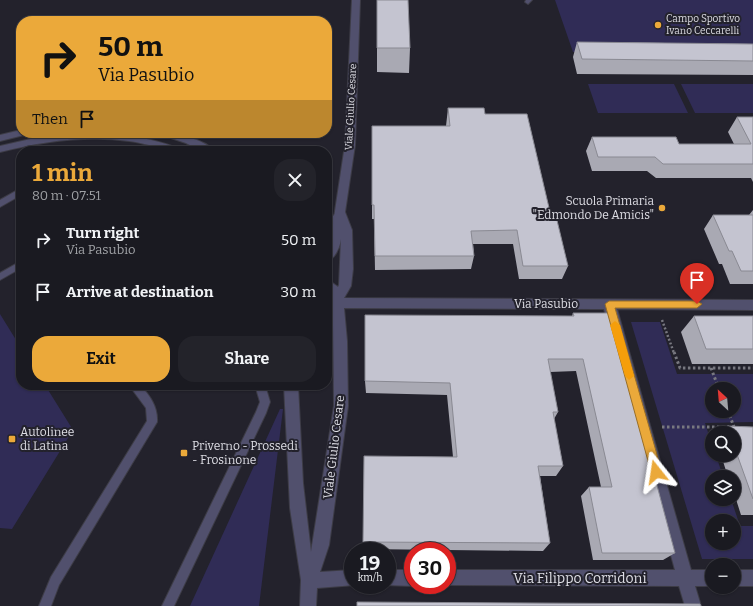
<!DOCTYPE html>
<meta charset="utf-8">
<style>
body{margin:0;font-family:Bitter,serif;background:#23232a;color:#f1f3f6;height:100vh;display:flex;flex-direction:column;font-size:15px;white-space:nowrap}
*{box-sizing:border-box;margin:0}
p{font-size:13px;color:#9fa1a5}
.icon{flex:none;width:22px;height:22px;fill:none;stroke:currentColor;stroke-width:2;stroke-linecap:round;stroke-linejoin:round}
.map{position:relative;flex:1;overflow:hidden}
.sheet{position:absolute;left:16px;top:146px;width:316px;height:244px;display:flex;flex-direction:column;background:#1a1a21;border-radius:16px;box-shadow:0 1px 3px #0004,0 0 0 1px #38383f}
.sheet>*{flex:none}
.top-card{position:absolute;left:16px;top:16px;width:316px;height:122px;border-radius:16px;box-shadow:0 1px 3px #0004,0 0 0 1px #38383f;background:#eba93a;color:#111;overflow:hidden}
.needle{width:26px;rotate:334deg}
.tools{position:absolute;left:705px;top:382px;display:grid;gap:8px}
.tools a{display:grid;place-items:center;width:36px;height:36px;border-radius:50%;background:#1a1a21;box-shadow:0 1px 3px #0004,0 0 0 1px #38383f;font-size:20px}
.speed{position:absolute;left:344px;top:542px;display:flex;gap:8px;font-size:20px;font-weight:700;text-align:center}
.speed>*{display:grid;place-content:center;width:52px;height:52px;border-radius:50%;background:#1a1a21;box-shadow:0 1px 3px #0004,0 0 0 1px #38383f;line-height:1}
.speed small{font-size:10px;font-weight:400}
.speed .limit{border:6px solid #d22;background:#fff;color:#111}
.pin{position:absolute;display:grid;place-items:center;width:34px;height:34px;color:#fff;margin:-41px -17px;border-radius:50% 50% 50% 0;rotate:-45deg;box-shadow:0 0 4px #0007}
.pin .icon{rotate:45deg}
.me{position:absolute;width:44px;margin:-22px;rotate:345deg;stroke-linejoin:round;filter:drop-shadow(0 0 3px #0008)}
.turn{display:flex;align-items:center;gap:14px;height:84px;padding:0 16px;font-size:18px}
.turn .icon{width:52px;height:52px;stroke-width:2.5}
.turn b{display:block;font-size:28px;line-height:34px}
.then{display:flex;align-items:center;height:38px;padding:0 16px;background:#0003;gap:8px;font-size:15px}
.round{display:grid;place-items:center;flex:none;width:42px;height:42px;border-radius:16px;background:#23232a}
.summary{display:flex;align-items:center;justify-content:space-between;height:68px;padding:0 16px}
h1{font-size:24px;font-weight:700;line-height:30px;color:#eba93a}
.cta{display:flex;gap:8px;margin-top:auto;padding:8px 16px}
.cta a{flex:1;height:46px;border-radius:16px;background:#eba93a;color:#111;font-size:16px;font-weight:700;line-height:46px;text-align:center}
.cta a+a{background:#23232a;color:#f1f3f6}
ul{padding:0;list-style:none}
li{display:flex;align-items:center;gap:12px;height:52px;padding:0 16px}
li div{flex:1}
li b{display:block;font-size:15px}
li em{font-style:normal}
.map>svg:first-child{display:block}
.green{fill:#302c56;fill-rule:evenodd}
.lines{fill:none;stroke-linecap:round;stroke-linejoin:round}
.lane-casing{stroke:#3d3c46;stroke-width:2}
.street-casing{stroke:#3d3c46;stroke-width:2}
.path-far1{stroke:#787880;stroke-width:2.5;stroke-dasharray:2 2;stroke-linecap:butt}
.path{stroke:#787880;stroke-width:3;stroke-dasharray:2.5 2.5;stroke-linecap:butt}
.lane{fill:#51506d;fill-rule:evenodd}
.street{fill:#51506d;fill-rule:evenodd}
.wall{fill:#a9a9b3}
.building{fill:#c4c4d0;stroke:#898992}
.route{fill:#eba93a;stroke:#996e26}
.slow{fill:#f59e0b}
.poi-dot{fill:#eba93a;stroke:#23222c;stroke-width:1.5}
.labels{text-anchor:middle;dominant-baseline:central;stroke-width:4;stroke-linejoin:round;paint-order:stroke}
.far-poi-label{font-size:10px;fill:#dedee5;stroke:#23222c;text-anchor:start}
.far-street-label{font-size:10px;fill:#dedee5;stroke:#23222c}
.poi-label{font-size:12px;fill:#dedee5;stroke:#23222c;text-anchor:start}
.street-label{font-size:12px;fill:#dedee5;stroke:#23222c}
.near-street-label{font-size:14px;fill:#dedee5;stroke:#23222c}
</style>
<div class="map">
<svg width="753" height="606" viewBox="0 0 753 606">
<rect width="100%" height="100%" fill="#23222c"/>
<path class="green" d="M555,0H753V50L573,52Z
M588,84H674L688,113H598Z
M681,84H753V113H695Z
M0,314L21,348V385H45L73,430L12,529L0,528Z
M631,322H660L677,374H753V422L705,423L712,445V455H716L723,477H712V499H731L740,526H753V559H702ZM712,389H734V411H712ZM712,521H734V543H712Z
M280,409H283L259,606H190Z"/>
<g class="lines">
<defs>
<path id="lane" d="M526,0H532L528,4L525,2Z
M21,188V195L0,207V200Z
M341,210L344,211L345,213L344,215L330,229L327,230V222L338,211Z
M21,261V268L0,280V273Z
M129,385H140C150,396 158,407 157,422L59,585L51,606H39L51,577L147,421L146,408Z
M255,385H265L270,402L266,413L174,606H162L256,412L260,402Z"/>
<path id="street" d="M352,0H360L355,145L345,212L352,230L353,269L351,286L344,298L753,300V310L617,309L691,570H712V586H695L701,606H685L679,586L445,585H447V570H675L604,309L344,308L347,341L348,406L329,545L320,572L353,570V585H355L317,588L316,606H300L301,580L290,508L284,385H298L303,483L311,552L334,406L333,326L327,329V316L331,311L333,304L331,296L327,291V279L338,287L339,285L341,239C340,247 335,259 327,261V248L330,244L345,145Z
M21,130V133H26L24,135L0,141V135Z
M68,133C112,133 140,134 181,149L183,151C164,151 147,143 129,141C85,135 43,141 0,152V146L44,136Z
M160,133C175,133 205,139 214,151H201L186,143L162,135Z
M387,570H413V585H415L413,586L385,585H387Z
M734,570H753V586H734Z"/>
</defs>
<use href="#lane" class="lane-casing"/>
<use href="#street" class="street-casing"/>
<path class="path-far1" d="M662,320L674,353"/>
<path class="path" d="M674,352L680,368H753
M711,368L719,389
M728,411L734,427
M662,427H729"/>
<use href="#lane" class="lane"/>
<use href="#street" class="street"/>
</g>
<path class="wall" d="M377,0L410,48L409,73L377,72Z
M577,42L753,44V75L577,74L573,57Z
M448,108L485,114L550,212L568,266L562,279H519L513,244H473L474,256L471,269L375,270L374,219H372V126H446Z
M737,117H753V182L751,178H656L647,171H592L586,151L592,137L679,144H734L728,132Z
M753,210V284H730L722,264H719L704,229L713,215H749Z
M573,313L675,553L663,560H593L581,496L589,487H601L576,371L550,372L558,412L554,419L563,466L556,476H540L550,543L543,551L364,549L363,542L453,457L447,395L366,393L365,381L572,316Z
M694,316H753V364H692L681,332Z
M727,426L753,427V515H741L734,493V477H728L721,455H734V433H719Z"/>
<path class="building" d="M377,0H408L410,48H377Z
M577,42L753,44V61L582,59Z
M448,108H484L485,114H527L550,212H555L568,266H523L517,230L471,231L474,256H375L374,205H372V126H450Z
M737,117H753V164H663L655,157H598L592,137H676L679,144H751Z
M713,215H753V271H741L732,251H729Z
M573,313H611L675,553H602L589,487H612L583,359H548L558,412H553L563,466H538L550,543L363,542L364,456L457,457L450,383L365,381V315L574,316Z
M694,316H753V349H706Z
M727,426L753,427V499L734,446V433H729Z
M357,602L700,604L701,606H357Z"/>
<path class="route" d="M609,301H697L702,304L697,308H615L662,472L660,476L656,478L653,476L651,472L605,304Z"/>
<path class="slow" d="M615,321L620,325L634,376L629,380L625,376L610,325Z"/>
<g class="poi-dot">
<circle cx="658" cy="25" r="4"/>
<circle cx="662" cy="208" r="4"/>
<rect x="8" y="435" width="8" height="8" rx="2"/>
<rect x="180" y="449" width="8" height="8" rx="2"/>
</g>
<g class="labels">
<g class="far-poi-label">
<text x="666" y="19">Campo Sportivo<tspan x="666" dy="12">Ivano Ceccarelli</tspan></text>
</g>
<g class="far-street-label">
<text transform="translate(351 107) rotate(-87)">Viale Giulio Cesare</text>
</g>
<g class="poi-label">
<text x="654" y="201" text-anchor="end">Scuola Primaria<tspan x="654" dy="14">"Edmondo De Amicis"</tspan></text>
<text x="20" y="432">Autolinee<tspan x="20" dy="14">di Latina</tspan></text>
<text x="192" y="446">Priverno - Prossedi<tspan x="192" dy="14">- Frosinone</tspan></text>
</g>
<g class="street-label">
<text x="546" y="304">Via Pasubio</text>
<text transform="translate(334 447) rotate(-83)">Viale Giulio Cesare</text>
</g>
<g class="near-street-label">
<text x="580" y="578">Via Filippo Corridoni</text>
</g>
</g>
</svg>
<div class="tools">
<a><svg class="needle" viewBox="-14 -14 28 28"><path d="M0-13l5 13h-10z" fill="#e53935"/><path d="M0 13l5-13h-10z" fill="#9fa1a5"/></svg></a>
<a><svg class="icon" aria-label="search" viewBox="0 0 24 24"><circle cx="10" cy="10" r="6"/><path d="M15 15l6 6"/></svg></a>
<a><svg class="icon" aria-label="layers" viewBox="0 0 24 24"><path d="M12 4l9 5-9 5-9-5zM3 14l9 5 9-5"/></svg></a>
<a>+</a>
<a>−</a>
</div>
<div class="speed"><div>19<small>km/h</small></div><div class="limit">30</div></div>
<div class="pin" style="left:697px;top:304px;background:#d93025"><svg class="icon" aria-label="arrive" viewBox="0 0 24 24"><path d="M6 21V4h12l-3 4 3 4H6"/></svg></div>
<svg class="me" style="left:656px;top:472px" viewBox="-20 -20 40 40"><path d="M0-17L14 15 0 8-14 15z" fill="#eba93a" stroke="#fff" stroke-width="4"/></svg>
<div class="top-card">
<div class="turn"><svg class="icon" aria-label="right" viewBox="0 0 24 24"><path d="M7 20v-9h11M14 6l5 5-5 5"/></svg><div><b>50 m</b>Via Pasubio</div></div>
<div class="then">Then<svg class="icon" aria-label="arrive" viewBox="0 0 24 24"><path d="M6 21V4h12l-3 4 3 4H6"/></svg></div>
</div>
<section class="sheet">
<div class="summary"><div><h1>1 min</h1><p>80 m · 07:51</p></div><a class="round"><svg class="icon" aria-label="close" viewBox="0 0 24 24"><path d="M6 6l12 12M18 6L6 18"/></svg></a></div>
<ul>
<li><svg class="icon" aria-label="right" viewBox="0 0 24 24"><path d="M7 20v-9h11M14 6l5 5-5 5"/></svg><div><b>Turn right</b><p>Via Pasubio</p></div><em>50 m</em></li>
<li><svg class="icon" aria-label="arrive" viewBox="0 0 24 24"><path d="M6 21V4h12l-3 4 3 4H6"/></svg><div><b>Arrive at destination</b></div><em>30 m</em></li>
</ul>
<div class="cta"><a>Exit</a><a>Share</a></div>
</section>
</div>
